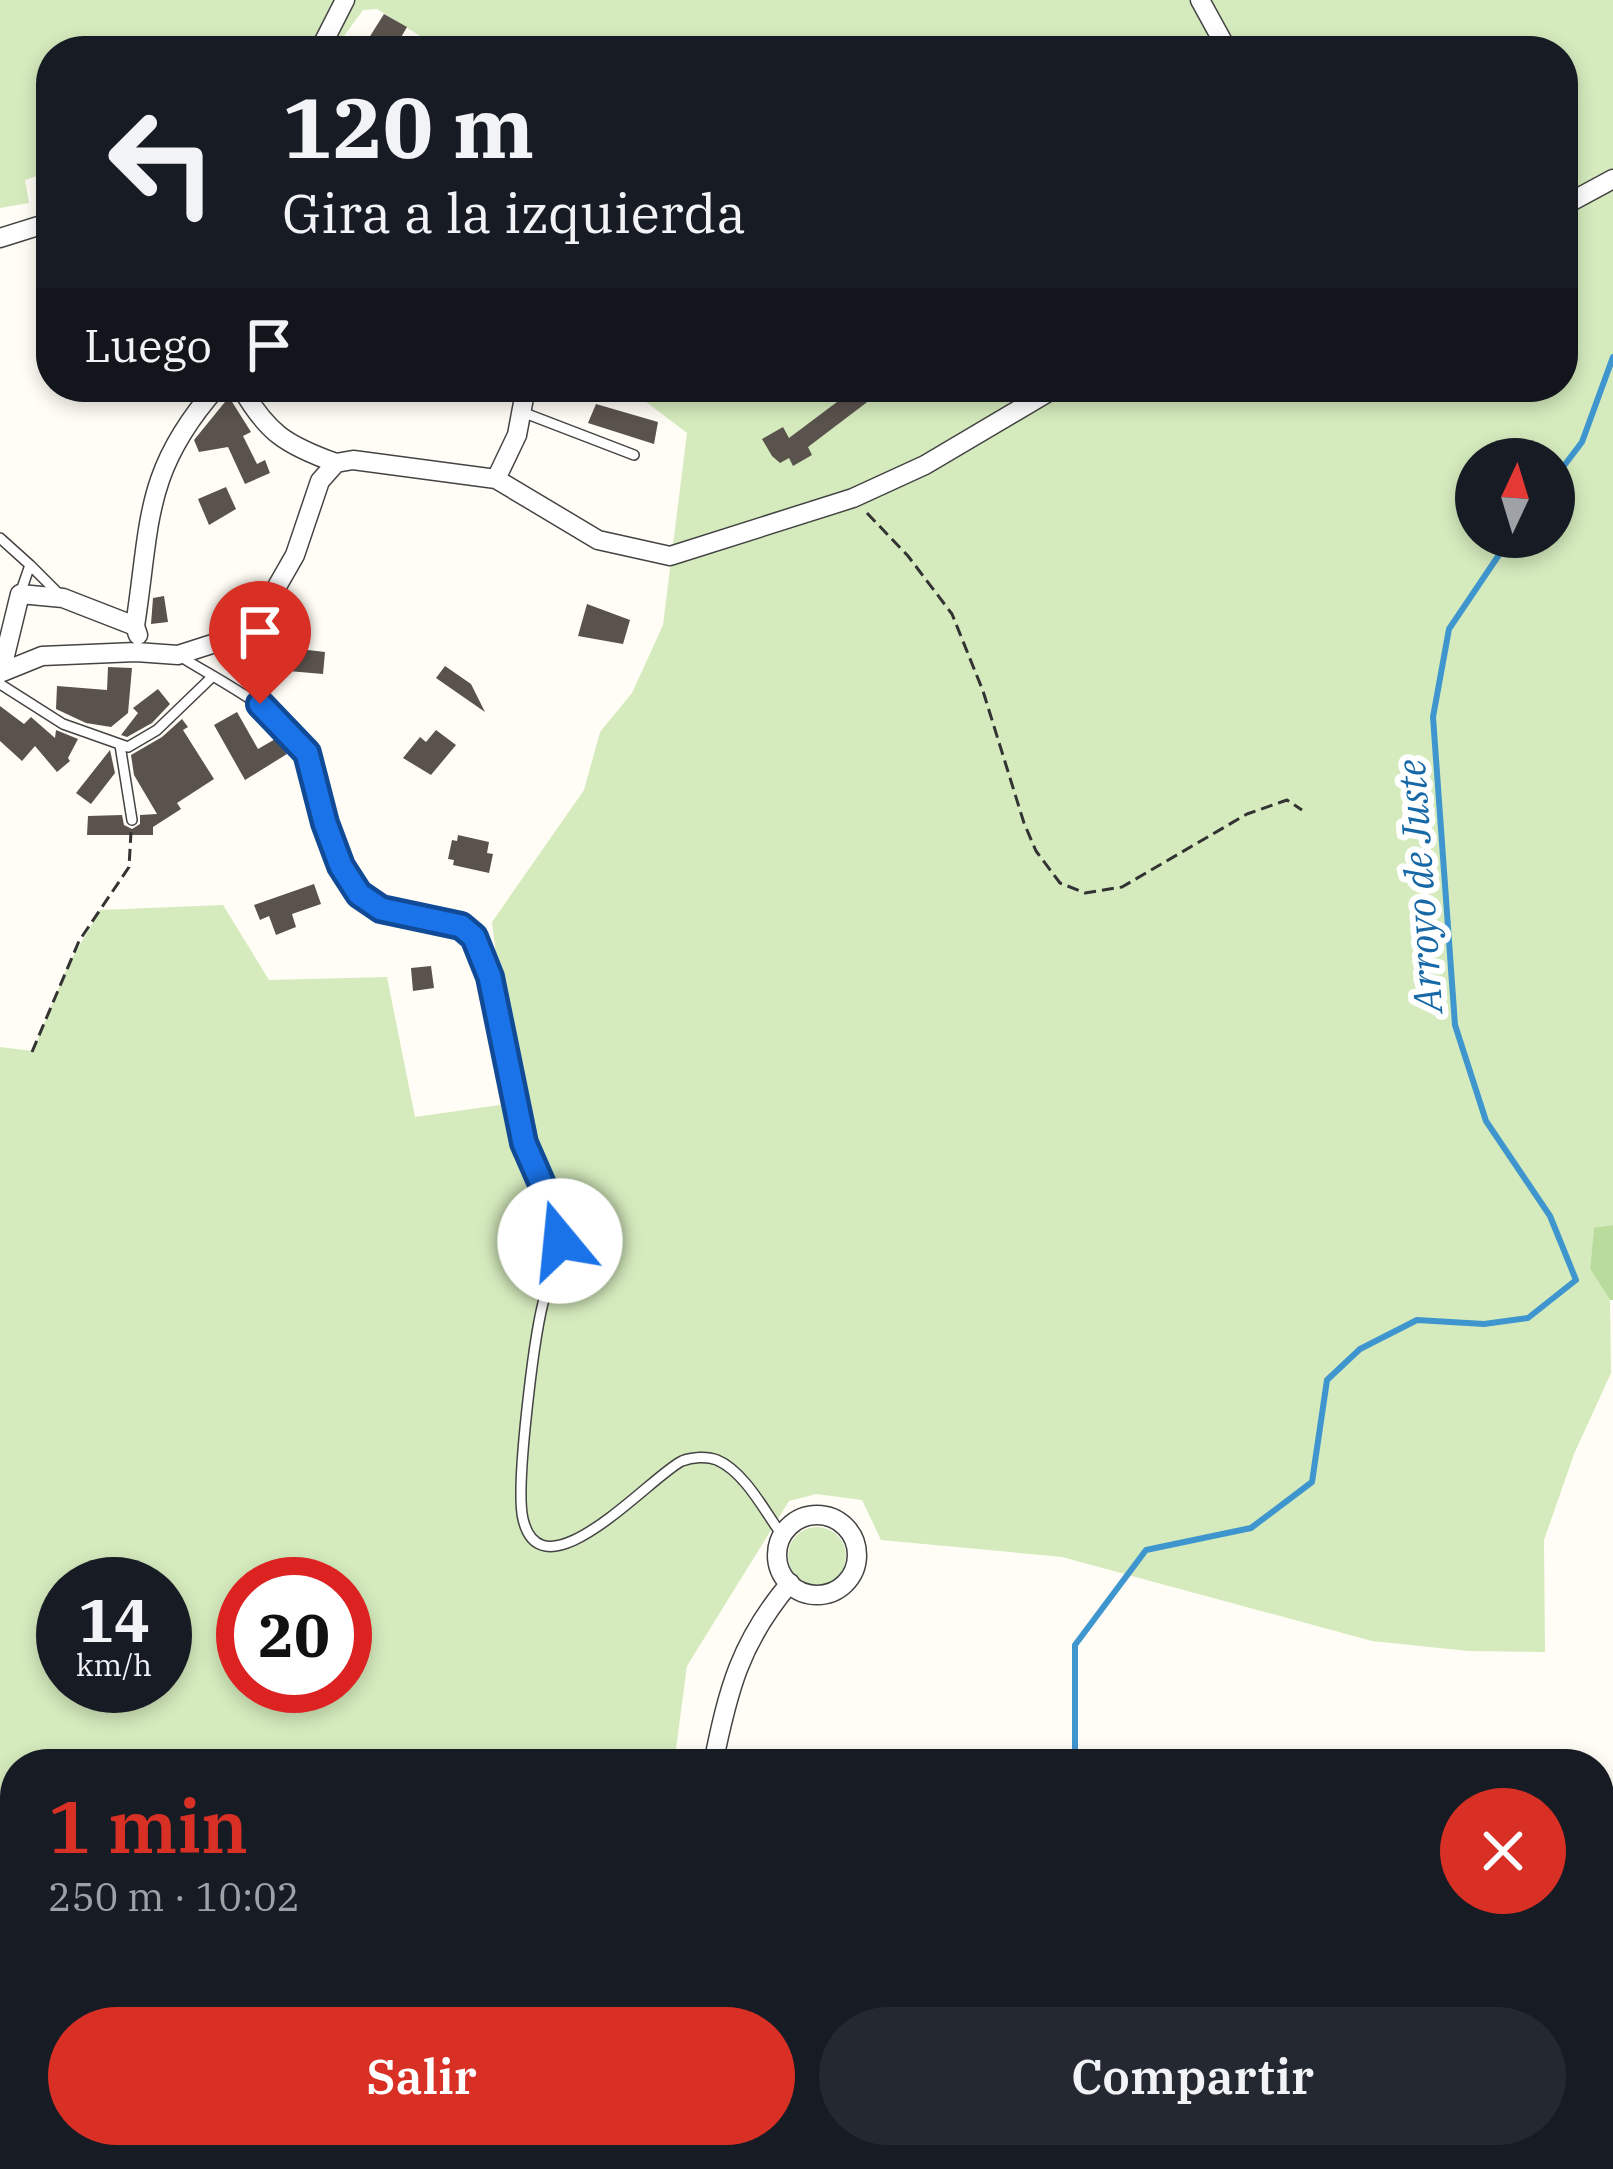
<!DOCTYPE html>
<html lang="es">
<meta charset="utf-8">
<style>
body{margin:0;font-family:"IBM Plex Serif",serif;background:#242831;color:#f1f3f6;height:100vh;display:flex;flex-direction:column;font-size:45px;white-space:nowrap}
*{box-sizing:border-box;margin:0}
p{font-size:39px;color:#9ea1a6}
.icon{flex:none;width:66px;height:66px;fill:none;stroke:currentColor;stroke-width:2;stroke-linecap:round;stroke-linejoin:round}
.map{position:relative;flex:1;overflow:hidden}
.drawer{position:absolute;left:0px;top:1749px;width:1614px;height:420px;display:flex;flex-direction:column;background:#171b24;border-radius:48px 48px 0 0;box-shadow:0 6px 18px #0003}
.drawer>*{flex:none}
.guide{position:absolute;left:36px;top:36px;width:1542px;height:366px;border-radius:48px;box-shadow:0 6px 18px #0003;background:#171b24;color:#f1f3f6;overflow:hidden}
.needle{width:78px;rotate:4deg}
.fabs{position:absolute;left:1455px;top:438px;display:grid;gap:24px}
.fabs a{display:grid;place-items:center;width:120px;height:120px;border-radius:50%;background:#171b24;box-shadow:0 6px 18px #0003;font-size:60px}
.speed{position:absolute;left:36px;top:1557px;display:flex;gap:24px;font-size:60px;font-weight:700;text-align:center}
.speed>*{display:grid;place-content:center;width:156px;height:156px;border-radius:50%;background:#171b24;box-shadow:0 6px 18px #0003;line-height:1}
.speed small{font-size:30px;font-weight:400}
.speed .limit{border:18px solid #d22;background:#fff;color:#111}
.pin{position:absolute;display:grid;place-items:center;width:102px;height:102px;color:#fff;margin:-123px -51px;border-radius:50% 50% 50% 0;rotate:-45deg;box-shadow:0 0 12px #0007}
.pin .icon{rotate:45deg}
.me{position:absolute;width:132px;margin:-66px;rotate:343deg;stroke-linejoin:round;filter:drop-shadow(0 0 9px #0008)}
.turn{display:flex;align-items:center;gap:42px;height:252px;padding:0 48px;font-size:54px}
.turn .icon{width:156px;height:156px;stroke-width:2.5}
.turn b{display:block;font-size:84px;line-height:102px}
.then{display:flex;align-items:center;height:114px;padding:0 48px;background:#0003;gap:24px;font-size:45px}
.round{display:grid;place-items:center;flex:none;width:126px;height:126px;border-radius:63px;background:#242831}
.head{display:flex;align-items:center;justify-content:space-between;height:204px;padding:0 48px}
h1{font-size:72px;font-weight:600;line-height:90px;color:#d93025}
.cta{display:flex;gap:24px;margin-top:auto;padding:24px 48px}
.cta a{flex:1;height:138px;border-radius:72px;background:#d93025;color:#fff;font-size:48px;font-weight:600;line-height:138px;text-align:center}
.cta a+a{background:#242831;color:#f1f3f6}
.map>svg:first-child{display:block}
.green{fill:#d5ebbd;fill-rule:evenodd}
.forest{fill:#b9dc9c}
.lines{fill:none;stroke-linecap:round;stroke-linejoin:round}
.stream{stroke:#3f96cf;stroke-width:6}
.building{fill:#5a524d}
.service-casing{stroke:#444;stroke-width:12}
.minor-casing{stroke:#444;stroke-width:21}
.path{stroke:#333;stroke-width:3;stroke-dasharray:12 6;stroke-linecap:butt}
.service{stroke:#fff;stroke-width:9}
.minor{stroke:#fff;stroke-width:18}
.route-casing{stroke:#114b97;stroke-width:30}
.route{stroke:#1a73e8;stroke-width:21}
.labels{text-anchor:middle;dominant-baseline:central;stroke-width:12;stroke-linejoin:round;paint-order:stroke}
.water-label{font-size:39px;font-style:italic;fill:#1768a6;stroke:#fff}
</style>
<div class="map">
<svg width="1613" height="2169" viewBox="0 0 1613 2169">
<rect width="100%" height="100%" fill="#fffdf5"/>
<path class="green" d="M0,0H1613V1225L1594,1229L1590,1269L1610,1300L1611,1373L1574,1454L1544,1540L1545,1652L1468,1651L1372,1641L1062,1557L881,1540L862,1500L816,1494L789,1501L687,1666L674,1764H15V2154H388L369,2169H0V1047L33,1051L68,965L100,910L223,905L269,980L387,977L415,1117L514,1103L492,922L584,790L600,732L632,693L663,625L687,433L637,395L607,387H1563V51H444L377,9L363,10L344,36L291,51H51V171L25,180L29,203L0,208ZM1476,459H1554V537H1476ZM63,1584H165V1686H63ZM243,1584H345V1686H243Z
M788 1556a29 29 0 1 1 58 0a29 29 0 1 1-58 0Z"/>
<path class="forest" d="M1613,1225V1300H1610L1590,1269L1594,1228Z"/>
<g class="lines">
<path class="stream" d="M1554,479L1582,442L1613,357
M1075,1764V1645L1146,1550L1251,1528L1312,1482L1327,1380L1360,1349L1417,1320L1484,1324L1528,1318L1576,1280L1550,1216L1486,1121L1455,1025L1433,717L1449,629L1511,537
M848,2169L852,2154"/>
</g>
<path class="building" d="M384,14L407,27L393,51H383L367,41Z
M857,387H887L808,447L812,455L793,466L789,458L780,463L772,456L762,439L783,427L789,438Z
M229,397L251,432L243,436L257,464L265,460L270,473L245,484L228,447L199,452L194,440Z
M596,404L658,422L654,444L588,423Z
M226,487L236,509L209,525L198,499Z
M164,596L168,622L151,624L153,598Z
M587,604L630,620L623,644L578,636Z
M247,643L325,652L323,674L232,666L233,652Z
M445,666L471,684L485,712L436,678Z
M108,667L132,668L128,713L111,727L86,723L56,709L57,686L107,690Z
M158,689L170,704L152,723L127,737L121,735L138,713L133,708Z
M0,706L24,724L31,717L55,738L56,730L78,739L68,758L70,761L57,772L35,746L22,761L0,741Z
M237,712L258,749L277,738L287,754L245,780L214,725Z
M182,719L188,727L183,730L214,779L177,803L181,809L153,827V835H87L88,816L122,815L124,825L132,829L140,824V815L157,814L134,775L131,755L162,737Z
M436,730L456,745L431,775L403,758L420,737L426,742Z
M110,750L115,773L91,804L76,793Z
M458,835L489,842L487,853L493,854L489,873L453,865L454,860L448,859L452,840L457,841Z
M314,884L321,904L292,914L296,927L276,935L269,916L260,920L254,905Z
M431,966L434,988L413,991L411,968Z"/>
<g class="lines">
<defs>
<path id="service" d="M522,412L634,455
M0,538L30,565
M20,594L30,565L59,594
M178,655C215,679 292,715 308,757C326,801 324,862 361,896C399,930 456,902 482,953C500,1014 506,1078 523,1139C533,1173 559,1205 560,1242C560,1263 549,1282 543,1303C534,1339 515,1487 523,1519C542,1601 653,1474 682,1461C692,1457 707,1456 717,1460C745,1472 765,1512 782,1535
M0,684L63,724L128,747L157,730L212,677
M120,745L132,820"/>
<path id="minor" d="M1200,0L1228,51
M319,51L345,0
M1563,206L1613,179
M0,238L51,222
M241,387C267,433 286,445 336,463
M496,479L517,435L526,387
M135,626C151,522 143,471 217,387
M1,672L20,594L63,598L135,626L138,635
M0,673L42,656L136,652L178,655L234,637L271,597L295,555L320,481L336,463L353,460L496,479L598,540L670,556L853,498L925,465L1057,387
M777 1555a40 40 0 1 1 80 0a40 40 0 1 1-80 0Z
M713,1764C728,1690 740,1642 790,1583
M422,2169L440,2154"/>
</defs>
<use href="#service" class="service-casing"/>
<use href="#minor" class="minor-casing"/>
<path class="path" d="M867,513L908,556L952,614L983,691L1024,823L1036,851L1060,883L1085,893L1122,887L1247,814L1287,800L1302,810
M32,1052L79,941L129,867L131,832
M815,2154L820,2169"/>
<use href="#service" class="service"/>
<use href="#minor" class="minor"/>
</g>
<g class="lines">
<defs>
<path id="route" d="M260,704L307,753L325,823L341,866L359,894L381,909L461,926L474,937L490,977L524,1143L552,1207L560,1241"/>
</defs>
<use href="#route" class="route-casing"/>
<use href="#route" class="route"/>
</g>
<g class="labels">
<g class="water-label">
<text transform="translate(1419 886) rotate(-94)">Arroyo de Juste</text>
</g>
</g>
</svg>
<div class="fabs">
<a><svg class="needle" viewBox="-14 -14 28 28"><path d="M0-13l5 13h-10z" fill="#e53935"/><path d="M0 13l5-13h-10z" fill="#9ea1a6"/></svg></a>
</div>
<div class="speed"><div>14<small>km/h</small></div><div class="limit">20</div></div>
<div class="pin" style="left:260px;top:704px;background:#d93025"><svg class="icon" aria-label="arrive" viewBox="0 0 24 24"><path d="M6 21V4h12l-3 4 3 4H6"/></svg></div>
<svg class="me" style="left:560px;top:1241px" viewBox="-20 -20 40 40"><circle r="19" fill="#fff"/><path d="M0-13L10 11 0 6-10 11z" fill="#1a73e8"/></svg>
<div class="guide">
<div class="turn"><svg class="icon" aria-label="left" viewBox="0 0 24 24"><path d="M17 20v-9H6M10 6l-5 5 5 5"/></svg><div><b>120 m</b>Gira a la izquierda</div></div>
<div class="then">Luego<svg class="icon" aria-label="arrive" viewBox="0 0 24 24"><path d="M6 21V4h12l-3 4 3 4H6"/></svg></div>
</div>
<section class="drawer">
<div class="head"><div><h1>1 min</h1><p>250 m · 10:02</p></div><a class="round" style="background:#d93025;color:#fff"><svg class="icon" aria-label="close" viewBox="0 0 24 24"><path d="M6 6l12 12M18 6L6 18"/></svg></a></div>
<div class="cta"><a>Salir</a><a>Compartir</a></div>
</section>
</div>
